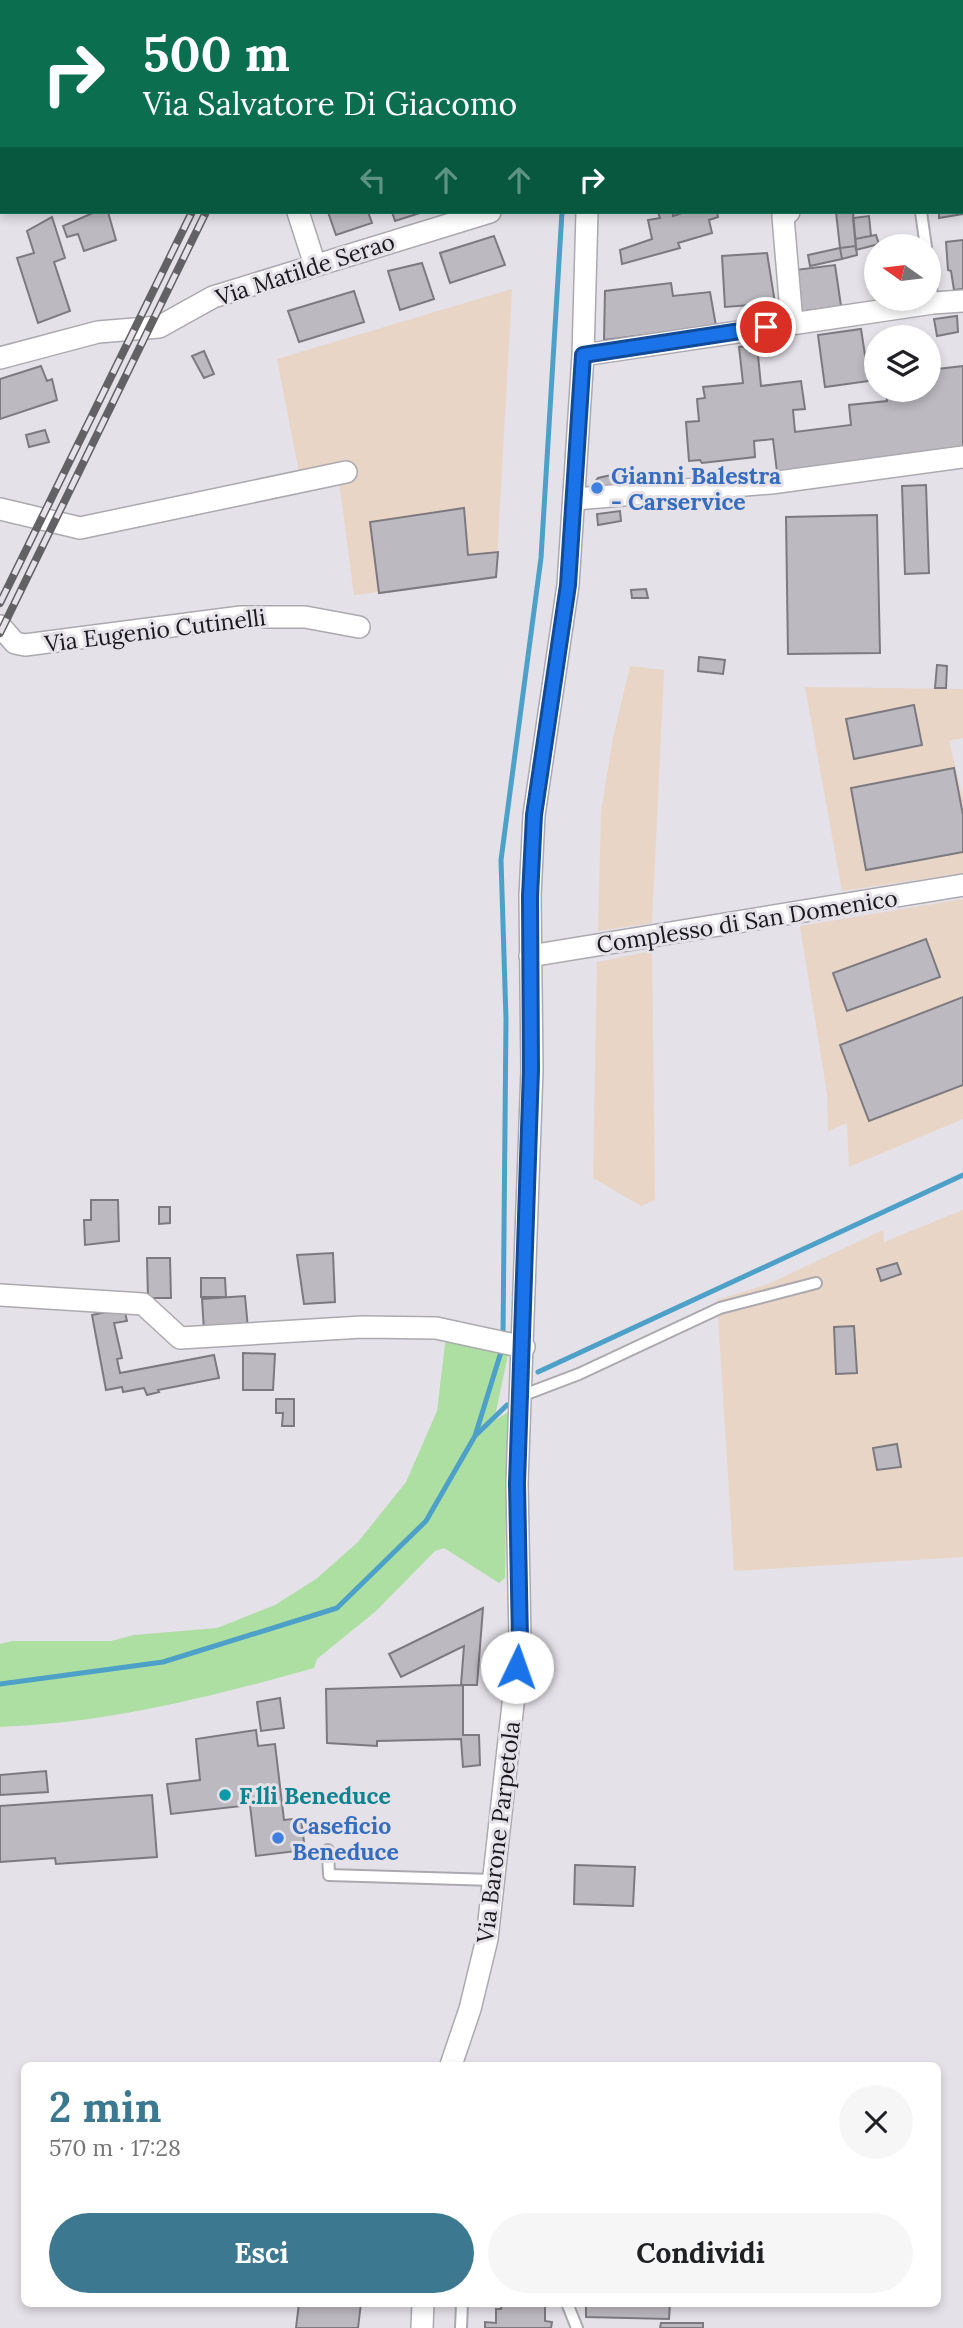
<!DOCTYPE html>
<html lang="it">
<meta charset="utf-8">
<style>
body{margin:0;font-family:Lora,serif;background:#f6f6f6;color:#202124;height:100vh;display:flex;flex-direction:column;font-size:26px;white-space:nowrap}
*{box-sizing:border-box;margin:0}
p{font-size:23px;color:#757577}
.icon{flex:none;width:38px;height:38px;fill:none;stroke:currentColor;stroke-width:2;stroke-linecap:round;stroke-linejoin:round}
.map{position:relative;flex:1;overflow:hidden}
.panel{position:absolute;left:21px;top:2062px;width:920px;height:245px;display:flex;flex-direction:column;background:#fff;border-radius:10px;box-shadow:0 4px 10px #0003}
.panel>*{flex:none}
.top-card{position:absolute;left:0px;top:0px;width:964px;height:214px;box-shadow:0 4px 10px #0003;background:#0b6e4f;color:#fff;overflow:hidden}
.needle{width:46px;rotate:284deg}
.buttons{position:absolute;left:864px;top:234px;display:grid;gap:14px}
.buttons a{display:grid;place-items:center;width:77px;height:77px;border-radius:50%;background:#fff;box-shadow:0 4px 10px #0003;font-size:35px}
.pin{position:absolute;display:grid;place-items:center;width:60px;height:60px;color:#fff;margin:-30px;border:4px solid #fff;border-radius:50%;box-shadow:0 2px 7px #0007}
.me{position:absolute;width:77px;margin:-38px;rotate:3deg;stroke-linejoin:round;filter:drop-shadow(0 0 5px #0008)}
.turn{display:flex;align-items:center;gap:24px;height:147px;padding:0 28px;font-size:32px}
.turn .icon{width:91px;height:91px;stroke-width:2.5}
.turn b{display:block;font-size:49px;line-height:60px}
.lanes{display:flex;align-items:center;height:66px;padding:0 28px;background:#0003;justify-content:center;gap:35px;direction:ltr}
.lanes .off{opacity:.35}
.round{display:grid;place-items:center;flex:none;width:74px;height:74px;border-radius:37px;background:#f6f6f6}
.summary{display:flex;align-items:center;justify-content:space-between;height:119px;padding:0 28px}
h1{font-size:42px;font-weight:700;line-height:52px;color:#3c7990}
.button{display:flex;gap:14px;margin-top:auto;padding:14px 28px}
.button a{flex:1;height:80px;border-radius:42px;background:#3c7990;color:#fff;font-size:28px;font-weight:700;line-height:80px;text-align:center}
.button a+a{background:#f6f6f6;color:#202124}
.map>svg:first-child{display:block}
.industrial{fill:#e8d5c5}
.green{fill:#addfa2}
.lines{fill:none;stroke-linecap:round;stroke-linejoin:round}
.stream{stroke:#4da0c7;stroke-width:5}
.building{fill:#bcbac0;stroke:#7c7a80;stroke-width:2}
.lane-casing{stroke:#aba9af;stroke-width:14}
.street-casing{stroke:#aba9af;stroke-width:24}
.lane{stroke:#fff;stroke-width:10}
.street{stroke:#fff;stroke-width:21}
.rail-casing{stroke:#626164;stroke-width:8}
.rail{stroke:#e4e1e8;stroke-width:5;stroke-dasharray:16;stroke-linecap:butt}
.route-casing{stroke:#114b97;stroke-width:18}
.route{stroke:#1a73e8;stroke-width:12}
.shop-dot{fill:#3f7fe0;stroke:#e4e1e8;stroke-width:2.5}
.culture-dot{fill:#0f9aa8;stroke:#e4e1e8;stroke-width:2.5}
.labels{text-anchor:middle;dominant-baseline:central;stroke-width:6;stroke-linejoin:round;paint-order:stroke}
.street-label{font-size:23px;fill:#19181a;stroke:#e4e1e8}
.shop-label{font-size:23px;font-weight:bold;fill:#366cbe;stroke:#e4e1e8;text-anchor:start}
.culture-label{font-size:23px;font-weight:bold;fill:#0d838f;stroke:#e4e1e8;text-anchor:start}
</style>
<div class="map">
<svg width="963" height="2328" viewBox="0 0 963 2328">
<rect width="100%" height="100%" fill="#e4e1e8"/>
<path class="industrial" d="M512,289L496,577L354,595L339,481L302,488L277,359Z
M630,666L664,670L652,923L598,931L601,812L613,738Z
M805,687L963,689V738L949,741L963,798V873L842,891Z
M963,899V1119L849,1167L847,1123L828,1131L827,1094L800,926Z
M652,951L655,1200L641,1206L593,1178L597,962Z
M963,1210V1557L734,1571L717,1300L768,1284L883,1230L884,1242Z"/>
<path class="green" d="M446,1336L508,1355L494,1421L508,1412L505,1578L499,1583L444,1548L435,1551L376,1611L317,1659L314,1668C211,1697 107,1723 0,1727V1644L12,1641H111L134,1635L217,1628L275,1605L316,1579L358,1542L406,1482L437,1411Z"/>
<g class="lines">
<path class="stream" d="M563,2L564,0
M503,1337L506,1019L501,860L541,558L562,212
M538,1372L963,1175
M477,1434L507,1405
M0,1684L163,1662L337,1608L426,1521L475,1436L501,1352"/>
</g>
<path class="building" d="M614,0H693V2H615Z
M815,0H947L807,2Z
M962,174L963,214L939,218V212H962Z
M95,212H108L116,240L84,251L78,234L67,237L63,226Z
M328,212H368L372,223L336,235Z
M392,212H423L395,221Z
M658,212H673V216L685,212H717L718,217L709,220L712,233L678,243L680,248L622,264L620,250L652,239L648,220L660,218Z
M836,212H853L856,246L840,248Z
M869,216L871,236L855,239L853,218Z
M52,217L65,258L54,262L70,311L38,323L17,258L34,253L27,231Z
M876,235L879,244L856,250L855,239Z
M494,236L505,265L450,283L440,253Z
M963,240V289L954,290L951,271L948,270L946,242Z
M856,246L857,255L842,259L840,248Z
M840,248L842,259L810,266L808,255Z
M767,253L775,303L725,307L722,256Z
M422,263L434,299L400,310L388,271Z
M835,265L841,306L799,312L795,270Z
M671,283L673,296L710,292L716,326L604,340L605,291Z
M354,291L364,322L299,342L288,311Z
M957,316L958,332L937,336L934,319Z
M861,329L869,381L825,387L818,335Z
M757,345L761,386L801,381L805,409L793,410L795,432L851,425L849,405L887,401L886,390H929V370L963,366V451L777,472L773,439L754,441L755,457L702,463L700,460L689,461L686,422L699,421L697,399L705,398L703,387L743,383L739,347Z
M204,351L214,374L204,378L192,356Z
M41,366L47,381L52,379L57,400L0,419V379Z
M45,430L49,442L29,447L26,435Z
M625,472L627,483L603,489L594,483L598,478Z
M926,485L929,573L905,574L902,486Z
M464,508L468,555L498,552L496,577L379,593L370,522Z
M620,511L621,521L598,525L597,514Z
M877,515L880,653L788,654L786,517Z
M646,589L648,598H632L631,590Z
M699,657L725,660L723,674L698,671Z
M937,665L947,666L946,688H935Z
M914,705L922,745L854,759L846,719Z
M954,768L963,815V852L866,870L851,788Z
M926,939L940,977L847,1011L833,973Z
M963,997V1085L869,1121L840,1045Z
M91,1200H118L119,1241L85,1245L84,1220H91Z
M159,1207H170V1223L159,1224Z
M333,1253L335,1302L304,1304L297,1255Z
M147,1258H170L171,1298H148Z
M897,1263L901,1274L881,1281L877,1269Z
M201,1278H225L226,1297H201Z
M245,1296L248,1329L204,1331L202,1299Z
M124,1308L127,1321L114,1323L122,1358L117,1359L120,1373L214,1355L219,1378L158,1390L159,1392L147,1395L144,1388L123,1392L122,1387L106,1390L92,1315Z
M854,1326L857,1373L836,1374L834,1327Z
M243,1353L275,1354L273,1390H243Z
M276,1399H294V1426H282L283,1413H276Z
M897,1444L901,1467L877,1470L873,1448Z
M483,1608L477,1685H461L464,1646L401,1677L389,1654Z
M463,1685V1735H479L480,1765L463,1767L461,1739L377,1741V1746L327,1743L326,1689Z
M280,1698L284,1728L261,1731L257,1702Z
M256,1730L258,1746L275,1744L284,1820L301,1818L305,1850L256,1856L250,1805L171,1814L167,1784L200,1780L196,1739Z
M46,1771L48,1792L0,1795V1775Z
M152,1795L157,1857L56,1864L55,1858L0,1862V1806Z
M575,1865L635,1867L633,1906L574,1904Z
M299,2303H361L358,2328H296Z
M502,2303H545V2321L552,2322L551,2328H485V2322L496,2323V2309H501Z
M586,2303H670L669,2319L586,2317Z
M661,2323H703V2328H660Z"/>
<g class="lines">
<defs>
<path id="lane" d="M921,212L926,247
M929,272L933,303
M521,1396L579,1374L720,1308L816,1283
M328,1850L329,1875L493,1880
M567,2303L577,2328
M461,2328L462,2303"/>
<path id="street" d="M590,2L591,0
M742,2L750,0
M962,135H963
M298,212L315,265
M789,212L783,217L792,323
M583,355L933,303L963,301
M0,358L98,332L159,327L213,297L490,212
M575,499L771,483L963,457
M0,509L80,528L346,472
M0,626L15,643L25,645L241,617H305L359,627
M530,956L963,885
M0,1295L143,1304L180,1338L362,1327L436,1328L524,1347
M451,2065L470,2009L487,1939L520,1641L517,1483L532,1070L530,896L534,815L568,585L583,355L587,212
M422,2328L423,2303"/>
</defs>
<use href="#lane" class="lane-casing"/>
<use href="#street" class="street-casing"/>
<use href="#lane" class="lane"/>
<use href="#street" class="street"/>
<defs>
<path id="rail" d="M292,2L293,0
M306,2L307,0
M0,603L192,212
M0,633L206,212"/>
</defs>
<use href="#rail" class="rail-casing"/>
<use href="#rail" class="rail"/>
</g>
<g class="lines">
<defs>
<path id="route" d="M517,1667L520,1641L517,1483L531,1070L530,896L534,815L568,585L583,355L766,327"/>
</defs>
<use href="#route" class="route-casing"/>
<use href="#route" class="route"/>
</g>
<g class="shop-dot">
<circle cx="597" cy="488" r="7"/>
<circle cx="278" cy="1838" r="7"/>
</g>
<circle class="culture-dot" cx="225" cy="1795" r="7"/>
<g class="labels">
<g class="street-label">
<text transform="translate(305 269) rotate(-18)">Via Matilde Serao</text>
<text transform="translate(155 630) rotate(-7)">Via Eugenio Cutinelli</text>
<text transform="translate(747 921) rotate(-9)">Complesso di San Domenico</text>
<text transform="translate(498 1832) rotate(-83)">Via Barone Parpetola</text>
</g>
<g class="shop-label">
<text x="611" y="475">Gianni Balestra<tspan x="611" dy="26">- Carservice</tspan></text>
<text x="292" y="1825">Caseficio<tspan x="292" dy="26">Beneduce</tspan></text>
</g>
<g class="culture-label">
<text x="239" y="1795">F.lli Beneduce</text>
</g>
</g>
</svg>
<div class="buttons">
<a><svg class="needle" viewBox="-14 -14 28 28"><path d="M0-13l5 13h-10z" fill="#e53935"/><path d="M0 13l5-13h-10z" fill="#757577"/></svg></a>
<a><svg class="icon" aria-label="layers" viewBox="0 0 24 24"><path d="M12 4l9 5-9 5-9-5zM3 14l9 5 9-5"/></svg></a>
</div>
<div class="pin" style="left:766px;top:327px;background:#d93025"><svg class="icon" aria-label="arrive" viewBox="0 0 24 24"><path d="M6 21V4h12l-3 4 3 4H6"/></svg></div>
<svg class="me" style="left:517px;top:1667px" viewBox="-20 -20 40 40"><circle r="19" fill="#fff"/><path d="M0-13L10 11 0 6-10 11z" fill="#1a73e8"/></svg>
<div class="top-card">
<div class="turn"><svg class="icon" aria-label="right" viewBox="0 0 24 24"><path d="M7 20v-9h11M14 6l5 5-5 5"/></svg><div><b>500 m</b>Via Salvatore Di Giacomo</div></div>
<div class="lanes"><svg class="icon off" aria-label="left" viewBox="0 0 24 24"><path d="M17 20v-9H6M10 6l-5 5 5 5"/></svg><svg class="icon off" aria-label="ahead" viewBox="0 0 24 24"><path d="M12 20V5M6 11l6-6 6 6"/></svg><svg class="icon off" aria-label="ahead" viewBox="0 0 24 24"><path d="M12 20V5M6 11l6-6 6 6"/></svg><svg class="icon" aria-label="right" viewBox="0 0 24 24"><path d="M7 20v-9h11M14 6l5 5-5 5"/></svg></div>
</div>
<section class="panel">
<div class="summary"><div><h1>2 min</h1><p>570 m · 17:28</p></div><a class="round"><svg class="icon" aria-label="close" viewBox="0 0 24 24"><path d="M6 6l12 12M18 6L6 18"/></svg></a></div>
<div class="button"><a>Esci</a><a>Condividi</a></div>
</section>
</div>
